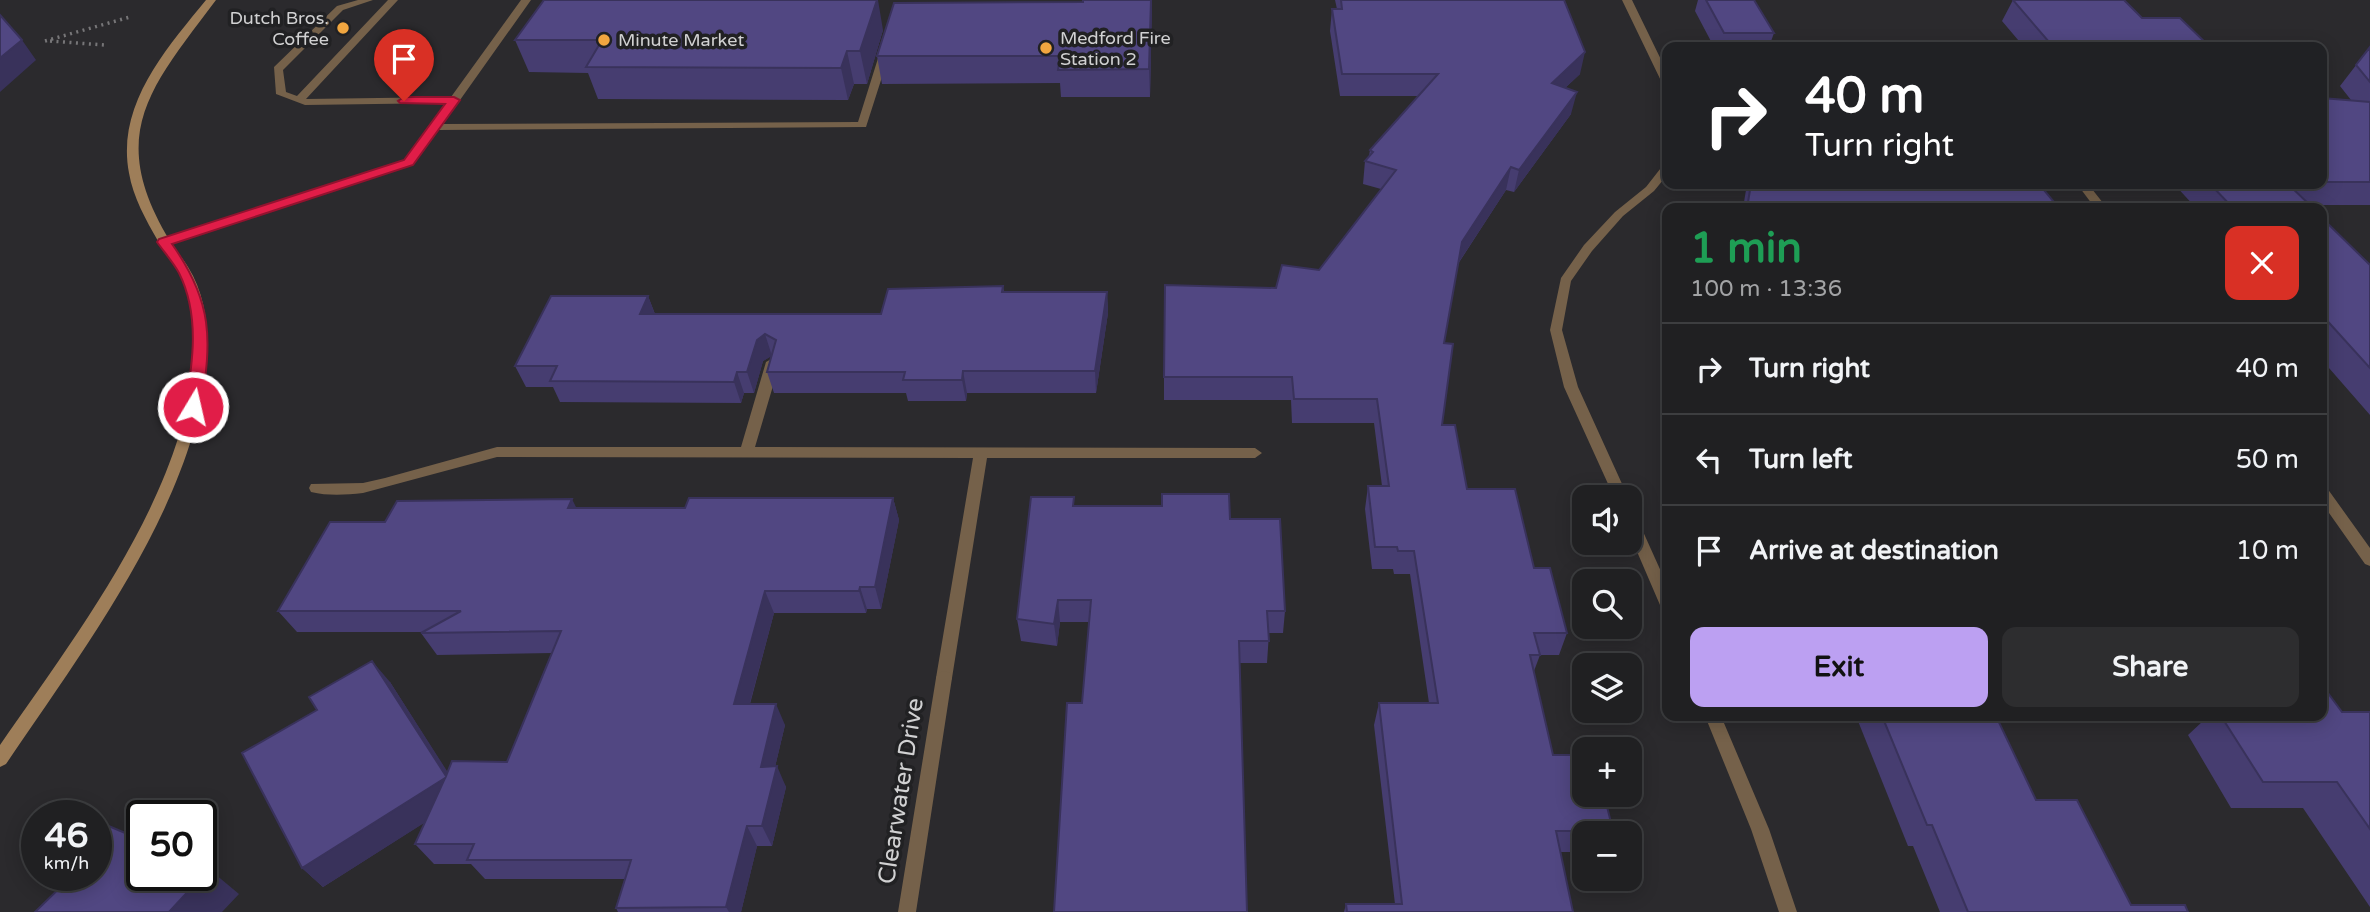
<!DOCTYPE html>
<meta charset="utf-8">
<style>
body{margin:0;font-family:"Varela Round",sans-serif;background:#2d2d2f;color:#f1f3f6;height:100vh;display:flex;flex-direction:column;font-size:26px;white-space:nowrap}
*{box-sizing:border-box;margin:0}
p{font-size:23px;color:#a2a3a5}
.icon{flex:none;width:38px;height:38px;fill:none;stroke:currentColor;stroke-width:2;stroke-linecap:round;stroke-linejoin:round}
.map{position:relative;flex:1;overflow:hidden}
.side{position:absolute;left:1662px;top:203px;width:665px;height:518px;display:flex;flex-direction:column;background:#202022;border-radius:14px;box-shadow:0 4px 18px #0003,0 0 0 2px #3d3e40}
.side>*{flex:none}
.banner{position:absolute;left:1662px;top:42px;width:665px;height:147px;border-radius:14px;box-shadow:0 4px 18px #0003,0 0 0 2px #3d3e40;background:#202124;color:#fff;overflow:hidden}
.fabs{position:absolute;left:1572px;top:485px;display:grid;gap:14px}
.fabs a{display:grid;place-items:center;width:70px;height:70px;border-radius:14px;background:#202022;box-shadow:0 4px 18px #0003,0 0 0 2px #3d3e40;font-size:35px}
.speed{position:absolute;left:21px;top:800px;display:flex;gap:14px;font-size:35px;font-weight:700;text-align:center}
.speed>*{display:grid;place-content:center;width:91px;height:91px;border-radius:50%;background:#202022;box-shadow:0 4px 18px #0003,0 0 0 2px #3d3e40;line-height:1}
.speed small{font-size:18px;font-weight:400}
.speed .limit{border:4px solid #111;border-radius:10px;background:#fff;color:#111}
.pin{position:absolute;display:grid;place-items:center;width:60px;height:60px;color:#fff;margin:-72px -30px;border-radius:50% 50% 50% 0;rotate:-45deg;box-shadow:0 0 7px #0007}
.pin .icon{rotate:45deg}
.me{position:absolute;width:77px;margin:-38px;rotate:9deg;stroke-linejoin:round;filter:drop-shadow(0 0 5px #0008)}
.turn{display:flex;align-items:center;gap:24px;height:147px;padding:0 28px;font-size:32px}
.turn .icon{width:91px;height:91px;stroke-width:2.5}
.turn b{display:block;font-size:49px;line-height:60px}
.round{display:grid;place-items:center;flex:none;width:74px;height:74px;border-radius:14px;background:#2d2d2f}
.head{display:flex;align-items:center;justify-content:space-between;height:119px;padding:0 28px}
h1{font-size:42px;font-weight:700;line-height:52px;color:#1e9e55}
.primary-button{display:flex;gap:14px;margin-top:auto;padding:14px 28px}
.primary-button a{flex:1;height:80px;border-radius:14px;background:#bca0f2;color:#111;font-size:28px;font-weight:700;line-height:80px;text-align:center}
.primary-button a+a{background:#2d2d2f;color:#f1f3f6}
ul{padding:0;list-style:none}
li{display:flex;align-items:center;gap:21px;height:91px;padding:0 28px;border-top:2px solid #3d3e40}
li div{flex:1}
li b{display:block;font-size:26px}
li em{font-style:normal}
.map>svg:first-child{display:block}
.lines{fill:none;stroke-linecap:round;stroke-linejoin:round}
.path{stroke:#777678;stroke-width:3.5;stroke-dasharray:2 4.5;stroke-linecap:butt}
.lane{fill:#75614a;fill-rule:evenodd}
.street{fill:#75614a;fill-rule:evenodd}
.secondary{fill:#9e7e59;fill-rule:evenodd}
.wall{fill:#463d70}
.shaded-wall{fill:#39325b}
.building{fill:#514782;stroke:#39325b;stroke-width:2}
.route{fill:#e11d48;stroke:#92132f;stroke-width:2}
.poi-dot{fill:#f1a640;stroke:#212123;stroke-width:2.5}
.labels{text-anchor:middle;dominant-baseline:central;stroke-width:7;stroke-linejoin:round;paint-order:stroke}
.far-poi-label{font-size:18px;fill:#d1d1d2;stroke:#212123;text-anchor:start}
.near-street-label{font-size:24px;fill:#d1d1d2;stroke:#212123}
</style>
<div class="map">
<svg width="2370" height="912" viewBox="0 0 2370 912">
<rect width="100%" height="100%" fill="#2b2a2d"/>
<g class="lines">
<path class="path" d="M45,41L130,17
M50,41L104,45"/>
<path class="lane" d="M358,0H373L343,10L283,70L286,92L297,96L388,0H398L306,99L451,97L521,0H531L443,124L858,122L880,52L885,49L890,52L866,127L438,130L413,165L168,245H160V239L405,161L447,103L305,105L276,94L274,67L337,6Z
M773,358L780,362L755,447L1255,448L1262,453L1255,458H987L952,678L950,683L944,685L938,683L936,678L973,458L497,457L363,493C345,495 328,496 311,492L309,488L311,484L363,483L385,478L497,447H741L766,362Z"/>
<path class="street" d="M1622,0H1632L1668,74V88L1663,85Z
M1668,163V174L1654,191L1623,216L1592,251L1571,281L1562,330L1578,387L1628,497H1614L1564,387L1550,330L1561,278L1584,245L1615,212L1646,187L1664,164Z
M2077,184H2088L2107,208H2095Z
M2322,487L2327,488L2370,548V566L2365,564L2322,503Z
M1629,511L1634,512L1636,516L1668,587V611L1663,609L1660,605L1629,533Z
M944,671L950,673L952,678L916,912H898L936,678L938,673Z
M1705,716H1721L1769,829L1797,912H1779L1751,829Z"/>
<path class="secondary" d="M206,0H216C151,87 105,134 170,241C175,250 183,258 188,267C205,294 209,328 207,359C197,501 83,650 6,764L0,767V745C76,635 183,497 194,360C196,329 193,294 176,267C171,258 163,251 158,241C146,220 133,197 129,173C116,105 166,49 206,0Z"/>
</g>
<path class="wall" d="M1083,0H1152L1150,97H1061L1060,83L882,84L877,56L1083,2Z
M1335,0H1564L1580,74L1565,88L1571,114L1514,192L1506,190L1458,264L1444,343L1442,425L1467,489L1534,568L1567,633L1559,655H1540L1534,671L1553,755L1613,831L1612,833H1584V852H1560L1573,912H1344L1346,904H1395L1374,725L1379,703H1429L1410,574H1394L1393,569H1372L1365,509L1368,486H1382L1374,423H1292L1291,400H1164V377L1276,288L1319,270L1381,189L1363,184L1365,161L1369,156L1370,150L1419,96H1340L1330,31L1332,9H1337Z
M1698,0H1754L1774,33L1769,47H1714L1695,11Z
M2013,0H2124L2142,18L2210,47H2024L2002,21Z
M883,30L867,84H854L848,100L598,99L588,73L529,72L515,40Z
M2370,47V205H2309L2313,208H2196L2174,184H2322V98L2351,100L2340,86Z
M1747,184H2039L2054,202L2050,208H1743Z
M2322,218L2370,265V415L2322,360Z
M1003,286L1004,292H1107L1108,313L1096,393H967L966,401H908L906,393H774L767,372L771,356L763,361L754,393H744L741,403L560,402L553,387H526L515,366L648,296L655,314H881Z
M893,498L899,520L881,609H867L866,613H774L750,704L785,725L775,767L786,787L772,846H757L741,912H618L616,908L625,879H485L471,864H434L415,844L425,822L323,887L302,868L390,682L447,772L507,762L552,653L437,655L421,633L422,632H297L278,611L577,508H685Z
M1075,506L1230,519L1285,611L1283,633H1269L1267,663H1240L1082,703L1089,622H1060L1057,646L1021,641L1017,619Z
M2342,712H2370V907L2303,808H2231L2188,735L2203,721L2200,716H2322Z
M1856,716H1996L2036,800L2131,905L2188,912H1940L1913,846H1908Z"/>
<path class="shaded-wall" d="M877,0H878L883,30L867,84L860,51Z
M1151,0H1152V6L1150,97L1149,69Z
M22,40L36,60L0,92V58Z
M847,51L854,84L848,100L841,68Z
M1585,52L1580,74L1547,105L1552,83Z
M1577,92L1571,114L1514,192L1519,170Z
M1511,167L1506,190L1457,265L1462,242Z
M1107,292L1108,313L1096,393L1095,371Z
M648,296L656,317L640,314Z
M765,334L772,356L763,361L754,393L747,372L757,340Z
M963,371L967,393L966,401L962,380Z
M737,372L744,393L741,403L734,382Z
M893,498L899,520L881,609L875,587Z
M572,499L583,521L568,508Z
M860,587L867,609L866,613L859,591Z
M765,591L774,613L744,725L734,704Z
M1058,600L1060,622L1057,646L1054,624Z
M372,661L390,682L463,796L446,776Z
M776,704L785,725L770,788L761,767Z
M777,766L786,787L772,846L762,826Z
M445,778L462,799L323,887L302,868Z
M747,826L757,846L741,912H729L726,907Z
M209,869L239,894L222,912H169Z"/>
<path class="building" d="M544,0H877L860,51H847L841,68L586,67L602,40H515Z
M1083,0H1151L1149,69L1058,70L1060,56H877L894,3L1083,2Z
M1341,0H1564L1585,52L1552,83L1577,92L1519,170L1511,167L1462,242L1444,343L1453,344L1442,425H1455L1467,489H1515L1534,568H1550L1567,633H1534L1540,655H1530L1553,755H1584V794H1604L1613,831H1556L1573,912H1347L1346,904H1402L1379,703H1438L1414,551H1398L1397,547H1375L1368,486H1389L1377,399H1294L1292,377H1164L1165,285L1276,288L1282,265L1319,270L1396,170L1365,161L1373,152L1370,150L1438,74H1342L1332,9H1342Z
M1706,0H1754L1774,33H1724Z
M2013,0H2124L2142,18H2180L2210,47H2118L2113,42H2049Z
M0,15L22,40L0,58Z
M2370,47V82L2356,65Z
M2322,98L2370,102V182H2322Z
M1751,184H2039L2054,202L2037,203L2041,208H1747Z
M2210,184H2288L2313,208H2233Z
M2322,218L2370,265V368L2322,315Z
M1003,286L1002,292H1107L1095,371H963L962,380H903L905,372H767L776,340L765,334L757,340L747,372H737L734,382L550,381L557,366H515L551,296H648L640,314H881L888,289Z
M1162,494H1229L1230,519H1280L1285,611H1267L1269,641H1239L1247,912H1054L1067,703H1082L1091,600H1058L1054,624L1017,619L1031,497H1074L1073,506H1162Z
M689,498H893L875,587H860L859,591H765L734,704H776L761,767L777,766L762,826H747L726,907L616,908L631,860H467L474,844H415L445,778L302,868L242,753L317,710L309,697L372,661L446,776L452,761L507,762L561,631L421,633L461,611H278L330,522H385L397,501L572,499L568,508H685Z
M2322,685L2342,712H2370V829L2337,782H2263L2221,716H2322Z
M1882,716H1996L2036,800H2077L2131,905H2185L2188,912H1968L1932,825H1927Z
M99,822L142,840V875H201V866L209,869L169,912H35L73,875H96V825Z"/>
<path class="route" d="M404,97H454L460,100L413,165L172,244C213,302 212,339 201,407L198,411H188L185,407C193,363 200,315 179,273C173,262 164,252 157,242L159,239L404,160L445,104L400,103L398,101Z"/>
<g class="poi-dot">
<circle cx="343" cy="28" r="7"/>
<circle cx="604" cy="40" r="7"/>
<circle cx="1046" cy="48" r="7"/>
</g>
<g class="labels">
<g class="far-poi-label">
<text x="329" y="18" text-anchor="end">Dutch Bros.<tspan x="329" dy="21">Coffee</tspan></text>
<text x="1060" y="38">Medford Fire<tspan x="1060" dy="21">Station 2</tspan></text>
<text x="618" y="40">Minute Market</text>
</g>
<g class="near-street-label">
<text transform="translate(901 791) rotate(-81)">Clearwater Drive</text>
</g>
</g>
</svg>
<div class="fabs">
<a><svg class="icon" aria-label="sound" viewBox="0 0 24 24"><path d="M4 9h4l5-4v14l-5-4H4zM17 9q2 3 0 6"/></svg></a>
<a><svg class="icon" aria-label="search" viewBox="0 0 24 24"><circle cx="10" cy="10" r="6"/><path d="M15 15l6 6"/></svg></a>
<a><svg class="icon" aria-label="layers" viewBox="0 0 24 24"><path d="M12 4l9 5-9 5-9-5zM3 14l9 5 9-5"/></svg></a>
<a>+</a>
<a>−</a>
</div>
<div class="speed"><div>46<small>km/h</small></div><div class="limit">50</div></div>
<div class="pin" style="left:404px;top:101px;background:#d93025"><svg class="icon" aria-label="arrive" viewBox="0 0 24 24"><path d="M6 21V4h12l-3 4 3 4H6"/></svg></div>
<svg class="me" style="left:193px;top:407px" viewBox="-20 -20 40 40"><circle r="17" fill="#e11d48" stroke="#fff" stroke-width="3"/><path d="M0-11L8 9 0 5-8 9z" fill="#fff"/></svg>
<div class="banner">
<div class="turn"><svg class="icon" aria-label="right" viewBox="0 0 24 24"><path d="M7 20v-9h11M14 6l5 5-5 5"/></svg><div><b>40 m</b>Turn right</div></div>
</div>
<section class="side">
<div class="head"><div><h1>1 min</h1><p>100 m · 13:36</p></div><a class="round" style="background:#d93025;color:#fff"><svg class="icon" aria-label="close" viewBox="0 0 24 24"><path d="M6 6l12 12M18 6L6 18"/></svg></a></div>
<ul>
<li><svg class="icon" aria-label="right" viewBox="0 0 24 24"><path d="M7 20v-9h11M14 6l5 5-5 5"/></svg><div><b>Turn right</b></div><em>40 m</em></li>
<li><svg class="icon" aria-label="left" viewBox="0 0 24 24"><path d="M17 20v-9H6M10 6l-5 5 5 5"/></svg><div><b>Turn left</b></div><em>50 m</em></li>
<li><svg class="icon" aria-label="arrive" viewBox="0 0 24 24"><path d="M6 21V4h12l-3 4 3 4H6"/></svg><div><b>Arrive at destination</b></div><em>10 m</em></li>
</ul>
<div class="primary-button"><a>Exit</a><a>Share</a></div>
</section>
</div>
